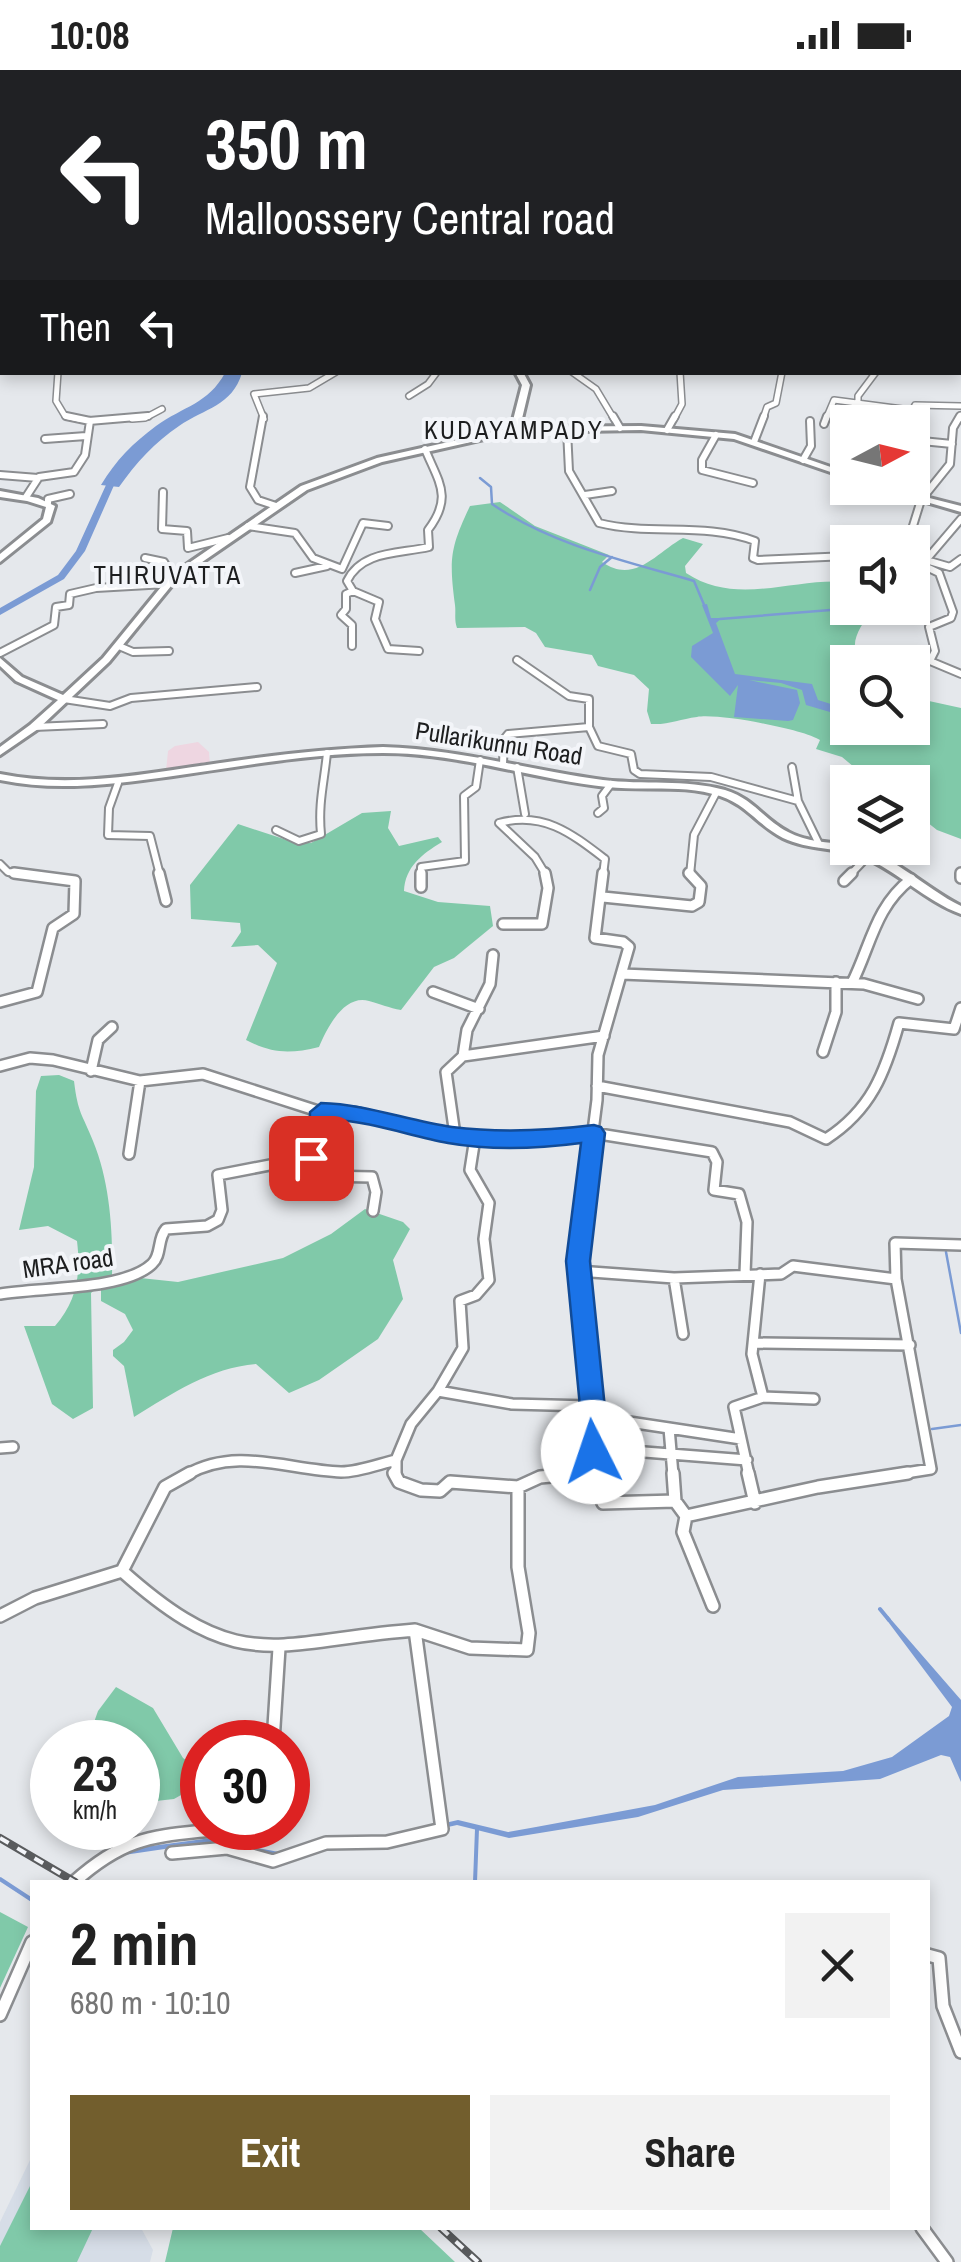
<!DOCTYPE html>
<meta charset="utf-8">
<style>
body{margin:0;font-family:"Archivo Narrow",sans-serif;background:#f2f2f2;color:#222;height:100vh;display:flex;flex-direction:column;font-size:38px;white-space:nowrap}
*{box-sizing:border-box;margin:0}
p{font-size:32px;color:#767676}
.icon{flex:none;width:55px;height:55px;fill:none;stroke:currentColor;stroke-width:2;stroke-linecap:round;stroke-linejoin:round}
.map{position:relative;flex:1;overflow:hidden}
.panel{position:absolute;left:30px;top:1810px;width:900px;height:350px;display:flex;flex-direction:column;background:#fff;border-radius:0px;box-shadow:0 5px 15px #0003}
.panel>*{flex:none}
.hud{position:absolute;left:0px;top:0px;width:962px;height:305px;box-shadow:0 5px 15px #0003;background:#202124;color:#fff;overflow:hidden}
.needle{width:65px;rotate:83deg}
.controls{position:absolute;left:830px;top:335px;display:grid;gap:20px}
.controls a{display:grid;place-items:center;width:100px;height:100px;border-radius:0px;background:#fff;box-shadow:0 5px 15px #0003;font-size:50px}
.speed{position:absolute;left:30px;top:1650px;display:flex;gap:20px;font-size:50px;font-weight:700;text-align:center}
.speed>*{display:grid;place-content:center;width:130px;height:130px;border-radius:50%;background:#fff;box-shadow:0 5px 15px #0003;line-height:1}
.speed small{font-size:25px;font-weight:400}
.speed .limit{border:15px solid #d22;background:#fff;color:#111}
.pin{position:absolute;display:grid;place-items:center;width:85px;height:85px;color:#fff;margin:-42px;border-radius:20px;box-shadow:0 5px 15px #0006}
.me{position:absolute;width:110px;margin:-55px;rotate:356deg;stroke-linejoin:round;filter:drop-shadow(0 0 8px #0008)}
.turn{display:flex;align-items:center;gap:35px;height:210px;padding:0 40px;font-size:45px}
.turn .icon{width:130px;height:130px;stroke-width:2.5}
.turn b{display:block;font-size:70px;line-height:85px}
.then{display:flex;align-items:center;height:95px;padding:0 40px;background:#0003;gap:20px;font-size:38px}
.round{display:grid;place-items:center;flex:none;width:105px;height:105px;border-radius:0px;background:#f2f2f2}
.head{display:flex;align-items:center;justify-content:space-between;height:170px;padding:0 40px}
h1{font-size:60px;font-weight:800;line-height:75px}
.cta{display:flex;gap:20px;margin-top:auto;padding:20px 40px}
.cta a{flex:1;height:115px;border-radius:0px;background:#725e2d;color:#fff;font-size:40px;font-weight:800;line-height:115px;text-align:center}
.cta a+a{background:#f2f2f2;color:#222}
.status{display:flex;justify-content:space-between;align-items:center;height:70px;padding:0 50px;background:#fff;direction:ltr}
.status svg{height:28px;fill:currentColor}
.map>svg:first-child{display:block}
.built{fill:#d6dde7}
.industrial{fill:#eed6e1}
.green{fill:#80c9a9}
.water{fill:#7b9bd4}
.lines{fill:none;stroke-linecap:round;stroke-linejoin:round}
.stream-far1{stroke:#7b9bd4;stroke-width:2.5}
.stream{stroke:#7b9bd4;stroke-width:4}
.river{fill:#7b9bd4;fill-rule:evenodd}
.minor-far3-casing{stroke:#8b8d90;stroke-width:8}
.minor-far2-casing{stroke:#8b8d90;stroke-width:10}
.minor-far1-casing{stroke:#8b8d90;stroke-width:14}
.minor-casing{stroke:#8b8d90;stroke-width:16}
.secondary-casing{stroke:#8b8d90;stroke-width:6}
.minor-far3{stroke:#fff;stroke-width:5}
.minor-far2{stroke:#fff;stroke-width:6}
.minor-far1{stroke:#fff;stroke-width:9}
.minor{stroke:#fff;stroke-width:11}
.secondary{fill:#fff;fill-rule:evenodd}
.rail-casing{stroke:#595b5d;stroke-width:8}
.rail{stroke:#f3f5f9;stroke-width:4;stroke-dasharray:10;stroke-linecap:butt}
.route{fill:#1a73e8;stroke:#114b97;stroke-width:2.5}
.labels{text-anchor:middle;dominant-baseline:central;stroke-width:8;stroke-linejoin:round;paint-order:stroke}
.far-quarter-label{font-size:25px;letter-spacing:2.5px;fill:#1d1e1f;stroke:#f3f5f9}
.street-label{font-size:25px;fill:#1d1e1f;stroke:#f3f5f9}
</style>
<div class="status"><b>10:08</b><svg viewBox="0 0 49 12"><path d="M0 12V9h3v3zM5 12V6h3v6zM10 12V3h3v9zM15 12V0h3v12zM26 1h20v11H26zM47 4h2v5h-2z"/></svg></div>
<div class="map">
<svg width="961" height="2192" viewBox="0 0 961 2192">
<rect width="100%" height="100%" fill="#e5e8ec"/>
<path class="built" d="M32,2086V2158H141L153,2180L150,2192H0V2152Z"/>
<path class="industrial" d="M198,672L209,682L210,696L166,701L168,681L175,676Z"/>
<path class="green" d="M500,432L535,456L609,485L602,492C635,515 657,482 683,468L703,474L685,496L686,503C737,537 794,507 847,512L848,538H872C862,557 846,572 861,592H848V658H912L913,620L929,631L961,638V769L937,760L913,741L912,712H872L842,687L816,679L820,670C803,659 718,643 697,647C680,649 669,655 651,654L647,641L649,619L634,605L598,596L592,585L545,577L536,563L525,557L457,558C454,550 456,543 455,535C449,489 450,478 470,436Z
M391,741L388,758L399,776L438,767L442,772C422,784 405,797 404,821L438,832L490,836L493,856L454,888L434,897L401,940C389,938 381,934 369,931C344,924 327,958 319,977C290,984 273,984 246,970L277,893L258,875L231,877L241,862L240,853L191,849L190,815L238,754L296,773H311L362,743Z
M59,1005L74,1011C78,1044 82,1043 93,1071C110,1112 113,1162 112,1205L91,1223L93,1338L73,1349L52,1334L24,1256H55C77,1231 81,1204 77,1171L48,1156L19,1160L34,1097L36,1021L41,1006Z
M365,1139L403,1152L410,1159L393,1190L403,1229L378,1269L319,1310L289,1323L256,1294C210,1298 173,1323 134,1347L124,1296L113,1286V1280L124,1272L133,1260L125,1244L101,1231V1218L131,1207L178,1212L283,1188L331,1164Z
M116,1617L153,1638L183,1688L202,1701V1713L174,1729L138,1733V1672H87L98,1641Z
M0,1842L28,1857L0,1918Z
M32,2112V2158H93L77,2192H0V2176Z
M173,2158H419L455,2192H165Z"/>
<path class="water" d="M225,303H242C232,336 205,338 179,356C155,372 136,393 119,417L101,415C116,390 133,373 156,356C184,336 208,334 225,303Z
M707,534L711,548H722L716,553L735,604L812,614L818,630L847,639V647L806,635L802,620L781,613L749,610L797,620L800,633L793,650L788,651L734,647L738,615L730,626L691,587L692,576L713,563L702,535Z
M888,1546L961,1630V1712L950,1687L941,1685L880,1709L723,1720L638,1747L509,1768L457,1755L385,1771L330,1769L286,1787L266,1786L233,1772L219,1771L117,1786L129,1779L226,1766H236L243,1775L284,1783L328,1765L388,1766L458,1750L508,1762L536,1757L655,1735L738,1707L843,1701L892,1687L949,1646L952,1637L886,1549Z"/>
<g class="lines">
<path class="stream-far1" d="M480,408L491,417L492,434C552,475 625,491 694,511L705,537
M590,520L600,497L612,487
M720,549L843,539
M946,1182L961,1263
M932,1359L961,1355"/>
<path class="stream" d="M880,1539L889,1550
M0,1809L32,1830
M475,1812L477,1759"/>
<path class="river" d="M115,401L119,404L85,481L64,509L0,545V538L58,505L76,481L111,404Z"/>
<defs>
<path id="minor-far3" d="M237,0L255,2
M11,2L32,0
M251,2L291,1
M669,2H690
M707,2L723,0
M58,302L56,331L65,346L79,349
M572,302L596,319L614,349
M409,326L428,314L437,302
M858,333V326L876,302
M132,349L145,348L162,339
M264,349L254,324L309,318L336,302
M674,349L682,334L680,302
M763,349L767,337L776,333L782,302
M826,349L834,330L910,340
M908,349L915,335L961,336
M959,349L961,345"/>
<path id="minor-far2" d="M263,346L250,417L258,430L276,436
M613,346L620,358
M89,351L148,346
M906,352L909,346
M824,354L827,346
M567,360L569,401L599,453C651,466 704,452 755,471L753,488L758,490L848,486
M667,360L675,346
M716,365L702,390V400L753,413
M45,369L86,366
M912,370L952,374
M754,372L764,346
M803,390L811,376L810,351
M0,405L38,408
M163,422L162,459L187,461L188,478L228,468
M585,425L612,421
M26,427L39,407L74,402L85,385L90,351L66,346
M846,429L850,418
M48,433V429L70,424
M961,449L926,490L950,497L961,489
M248,456L295,463L313,488L342,499L363,453L388,456
M901,472L912,459L921,430L950,394L953,358L960,346
M145,488L164,492L173,508
M912,490L939,503L953,542L951,548L929,557L935,581L930,591L961,604
M295,503L327,496
M119,576L133,582L169,581
M352,576V555L341,545L346,539V524L353,521
M419,581L388,579L375,549L379,532L353,521L347,511C362,480 400,484 429,477L428,460C453,427 439,413 425,379
M0,583L54,555L56,537L69,535L70,524L96,518L166,514
M64,629L110,636L131,628L257,617
M34,657L103,654
M589,657L598,676L631,684L634,700L640,704L711,707L798,731L819,774
M503,694L504,669L508,664L589,657V629L569,626L517,590
M517,697L525,744
M792,697L798,731
M118,713L109,738L108,765L150,766L160,805
M598,743L604,738L602,726L611,714
M276,760L299,771L321,764C318,734 324,713 327,683
M0,794L8,802L32,805
M421,805V797L465,791L464,726L476,717L480,690
M546,805L535,787L499,753C543,741 571,763 605,789L603,805
M690,805L694,765L716,723
M850,805L869,785"/>
<path id="minor-far1" d="M159,803L166,831
M421,803V817
M961,803V808
M844,811L852,803
M603,827L692,836L699,832L701,816L689,803
M503,854H542L548,818L545,803
M622,904L864,914L918,929
M852,913C871,875 875,837 911,809
M433,922L479,939
M0,932L37,922L53,858L74,844L75,811L14,803
M823,982L836,942V912
M463,986L604,966
M0,996L30,988L53,990L140,1011L203,1004L321,1042H354L449,1065L522,1072L593,1063L712,1082L717,1092L714,1120L739,1124L747,1152L745,1204
M91,1001L98,970L112,957
M597,1016L790,1052L826,1069C871,1040 885,1003 899,953L954,959L961,938
M449,1065L454,1058L446,1002L463,986L467,960L490,914L493,885
M129,1084L140,1011
M316,1086L324,1106L372,1107L376,1122L373,1141
M578,1201L674,1208L781,1204L793,1196L896,1209L895,1173L961,1175
M760,1204L752,1284L763,1327
M674,1208L683,1264
M0,1224C39,1217 123,1221 152,1194C162,1185 157,1169 166,1159L207,1156L218,1150L222,1140L218,1105L316,1086L321,1077V1042
M753,1273L910,1275
M438,1321L512,1334L589,1336
M616,1350L669,1358
M0,1378L13,1377
M619,1380L747,1390
M186,1405C236,1376 288,1400 341,1402C359,1402 379,1394 396,1390L411,1354L438,1321L463,1278L460,1231L476,1225L489,1210L484,1169L489,1133L470,1100L475,1068
M396,1405V1390
M561,1405L584,1403L595,1368L579,1235L578,1179L597,1030L598,985L629,877L623,872L595,868L603,803
M673,1405L669,1358L741,1369
M749,1405L734,1337L763,1327L814,1329
M893,1405L931,1399L896,1209"/>
<path id="minor" d="M394,1403L399,1412L421,1420L440,1421L450,1412L518,1417L540,1407L584,1403
M584,1403L596,1416L603,1433L675,1431
M673,1403L675,1431L686,1446L683,1462L713,1536
M748,1403L755,1433
M686,1446L818,1417L908,1403
M122,1501C242,1608 274,1571 415,1560L442,1759L387,1772L326,1773L273,1791L227,1778L172,1783
M0,1546L35,1528L122,1501L165,1417L190,1403
M415,1560L470,1578L527,1580L529,1563L518,1497V1417
M273,1672L279,1578
M239,1779L244,1758
M74,1812C130,1762 158,1767 229,1758
M928,1885L939,1888L943,1936L961,1982
M0,1945L32,1872
M922,2158L947,2192"/>
<path id="secondary" d="M31,0H37L38,2H32Z
M288,0H294V2H288Z
M513,0H519L520,2H514Z
M0,86H2V92L0,93Z
M515,302H523L530,315L520,357L641,356L735,364L848,403V408L734,369L641,360L515,362L382,392L307,420L176,510L109,592L38,659L0,685V677L30,655L58,630L16,611L0,596V588L22,607L63,625L103,588L170,506L301,416L377,388L511,358L522,315Z
M878,418H890L961,436V442Z
M0,421L38,428L55,436L50,452L0,492V484L43,449L46,437L27,431L0,427Z
M383,677C458,679 529,700 603,710C643,715 685,709 725,720C754,729 763,749 788,762C806,772 828,772 848,775V778C887,778 925,819 961,836V844C925,831 898,801 863,787C837,777 808,780 783,768C759,756 746,734 720,726C684,714 645,721 607,717C532,709 460,683 383,683C313,683 242,696 173,706C114,714 58,722 0,710V704C69,718 138,705 207,695C265,686 324,679 383,677Z"/>
</defs>
<use href="#minor-far3" class="minor-far3-casing"/>
<use href="#minor-far2" class="minor-far2-casing"/>
<use href="#minor-far1" class="minor-far1-casing"/>
<use href="#minor" class="minor-casing"/>
<use href="#secondary" class="secondary-casing"/>
<use href="#minor-far3" class="minor-far3"/>
<use href="#minor-far2" class="minor-far2"/>
<use href="#minor-far1" class="minor-far1"/>
<use href="#minor" class="minor"/>
<use href="#secondary" class="secondary"/>
<defs>
<path id="rail" d="M0,1768L75,1812
M441,2158L478,2192"/>
</defs>
<use href="#rail" class="rail-casing"/>
<use href="#rail" class="rail"/>
</g>
<path class="route" d="M321,1033C367,1034 408,1051 452,1057C501,1063 545,1061 594,1055L601,1057L605,1063L590,1191L608,1368L602,1390L593,1393L584,1390L580,1382L583,1368L566,1191L581,1073C536,1079 493,1081 448,1073C409,1066 372,1051 332,1050L331,1081L311,1097L300,1088L309,1078L310,1042Z"/>
<g class="labels">
<g class="far-quarter-label">
<text x="514" y="360">KUDAYAMPADY</text>
<text x="168" y="505">THIRUVATTA</text>
</g>
<g class="street-label">
<text transform="translate(499 673) rotate(9)">Pullarikunnu Road</text>
<text transform="translate(68 1193) rotate(-8)">MRA road</text>
</g>
</g>
</svg>
<div class="controls">
<a><svg class="needle" viewBox="-14 -14 28 28"><path d="M0-13l5 13h-10z" fill="#e53935"/><path d="M0 13l5-13h-10z" fill="#767676"/></svg></a>
<a><svg class="icon" aria-label="sound" viewBox="0 0 24 24"><path d="M4 9h4l5-4v14l-5-4H4zM17 9q2 3 0 6"/></svg></a>
<a><svg class="icon" aria-label="search" viewBox="0 0 24 24"><circle cx="10" cy="10" r="6"/><path d="M15 15l6 6"/></svg></a>
<a><svg class="icon" aria-label="layers" viewBox="0 0 24 24"><path d="M12 4l9 5-9 5-9-5zM3 14l9 5 9-5"/></svg></a>
</div>
<div class="speed"><div>23<small>km/h</small></div><div class="limit">30</div></div>
<div class="pin" style="left:311px;top:1088px;background:#d93025"><svg class="icon" aria-label="arrive" viewBox="0 0 24 24"><path d="M6 21V4h12l-3 4 3 4H6"/></svg></div>
<svg class="me" style="left:593px;top:1382px" viewBox="-20 -20 40 40"><circle r="19" fill="#fff"/><path d="M0-13L10 11 0 6-10 11z" fill="#1a73e8"/></svg>
<div class="hud">
<div class="turn"><svg class="icon" aria-label="left" viewBox="0 0 24 24"><path d="M17 20v-9H6M10 6l-5 5 5 5"/></svg><div><b>350 m</b>Malloossery Central road</div></div>
<div class="then">Then<svg class="icon" aria-label="left" viewBox="0 0 24 24"><path d="M17 20v-9H6M10 6l-5 5 5 5"/></svg></div>
</div>
<section class="panel">
<div class="head"><div><h1>2 min</h1><p>680 m · 10:10</p></div><a class="round"><svg class="icon" aria-label="close" viewBox="0 0 24 24"><path d="M6 6l12 12M18 6L6 18"/></svg></a></div>
<div class="cta"><a>Exit</a><a>Share</a></div>
</section>
</div>
